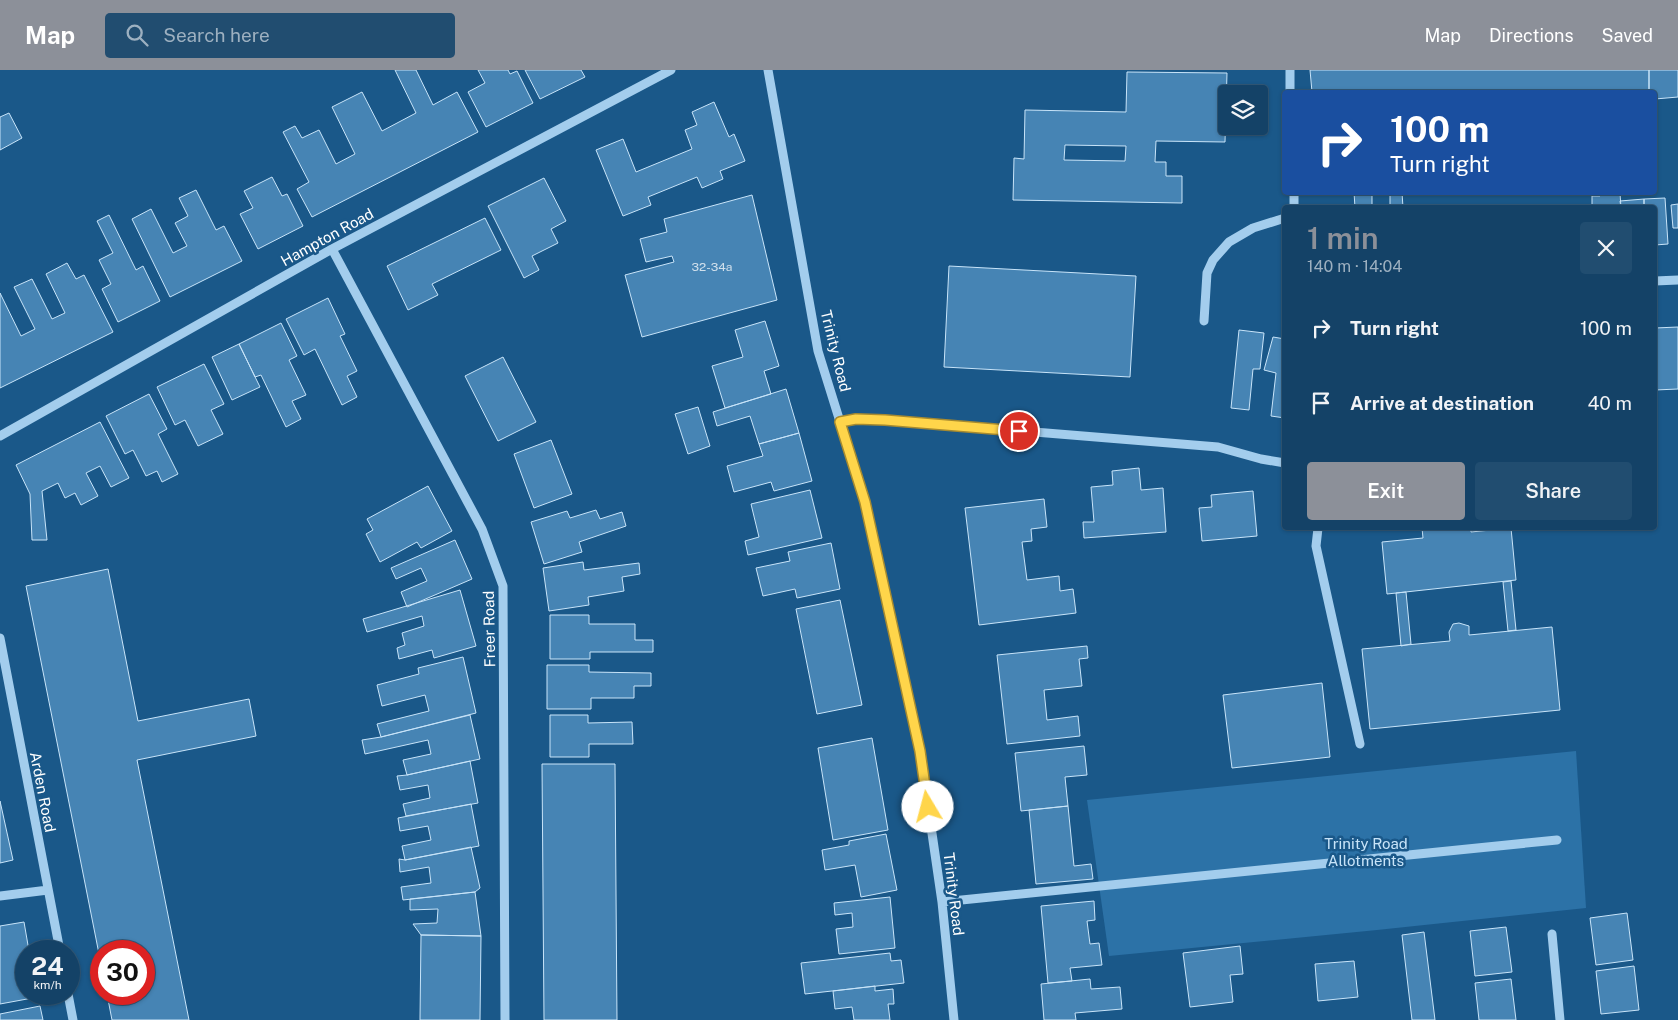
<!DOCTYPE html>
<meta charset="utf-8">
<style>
body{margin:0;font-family:"Public Sans",sans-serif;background:#214d70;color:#f1f3f6;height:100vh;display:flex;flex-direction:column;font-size:19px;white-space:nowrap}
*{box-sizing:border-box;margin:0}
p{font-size:16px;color:#9db0c0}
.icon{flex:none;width:28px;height:28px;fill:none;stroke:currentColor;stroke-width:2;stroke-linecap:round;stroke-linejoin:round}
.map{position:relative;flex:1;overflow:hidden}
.side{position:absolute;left:1282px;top:135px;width:375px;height:325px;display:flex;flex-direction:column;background:#144267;border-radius:5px;box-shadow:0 1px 4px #0004,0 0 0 1px #335b7b}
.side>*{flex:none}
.guide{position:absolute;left:1282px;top:20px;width:375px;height:105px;border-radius:5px;box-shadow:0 1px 4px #0004,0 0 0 1px #335b7b;background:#1a4fa0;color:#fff;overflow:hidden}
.fabs{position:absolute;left:1218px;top:15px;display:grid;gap:10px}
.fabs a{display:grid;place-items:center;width:50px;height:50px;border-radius:5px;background:#144267;box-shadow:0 1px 4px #0004,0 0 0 1px #335b7b;font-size:25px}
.speed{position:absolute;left:15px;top:870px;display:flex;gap:10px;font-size:25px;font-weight:700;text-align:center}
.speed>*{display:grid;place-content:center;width:65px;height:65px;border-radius:50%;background:#144267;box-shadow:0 1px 4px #0004,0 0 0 1px #335b7b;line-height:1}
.speed small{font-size:12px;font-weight:400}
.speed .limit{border:8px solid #d22;background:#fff;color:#111}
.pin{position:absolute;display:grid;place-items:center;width:42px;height:42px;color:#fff;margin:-21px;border:2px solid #fff;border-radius:50%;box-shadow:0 1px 5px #0007}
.me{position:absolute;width:55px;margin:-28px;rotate:352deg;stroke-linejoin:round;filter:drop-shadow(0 0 4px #0008)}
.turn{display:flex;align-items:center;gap:18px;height:105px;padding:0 25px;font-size:22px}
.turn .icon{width:65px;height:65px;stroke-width:2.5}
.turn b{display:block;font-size:35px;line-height:42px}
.round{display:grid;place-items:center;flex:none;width:52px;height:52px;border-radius:5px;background:#214d70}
.summary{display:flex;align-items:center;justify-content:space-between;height:85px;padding:0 25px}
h1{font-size:30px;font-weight:600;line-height:38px;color:#8c9099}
.button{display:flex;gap:10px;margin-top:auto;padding:10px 25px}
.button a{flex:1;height:58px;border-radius:5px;background:#8c9099;color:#fff;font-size:20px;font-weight:600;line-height:58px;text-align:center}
.button a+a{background:#214d70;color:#f1f3f6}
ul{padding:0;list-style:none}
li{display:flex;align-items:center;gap:15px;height:75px;padding:0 25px}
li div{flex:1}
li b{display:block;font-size:19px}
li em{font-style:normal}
header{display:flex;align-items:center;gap:30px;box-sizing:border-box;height:70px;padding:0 25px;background:#8c9099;color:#fff}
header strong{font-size:24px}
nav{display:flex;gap:28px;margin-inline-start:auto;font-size:18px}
.search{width:350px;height:45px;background:#214d70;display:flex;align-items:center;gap:12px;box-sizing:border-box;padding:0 18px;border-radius:5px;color:#9db0c0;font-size:19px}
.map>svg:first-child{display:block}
.green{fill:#2c72a7}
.building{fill:#4684b4;stroke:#c8e4f9;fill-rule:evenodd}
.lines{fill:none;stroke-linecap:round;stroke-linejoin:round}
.minor{stroke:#a3cded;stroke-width:9}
.route-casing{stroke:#a68a30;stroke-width:12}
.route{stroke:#ffd54a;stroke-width:9}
.labels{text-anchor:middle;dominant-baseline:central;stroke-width:5;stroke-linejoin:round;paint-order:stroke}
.number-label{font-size:12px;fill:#d1e0ec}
.street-label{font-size:15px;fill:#fff;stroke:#1a5889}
.park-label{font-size:15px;fill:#c8e4f9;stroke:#1a5889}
</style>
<header>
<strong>Map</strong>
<div class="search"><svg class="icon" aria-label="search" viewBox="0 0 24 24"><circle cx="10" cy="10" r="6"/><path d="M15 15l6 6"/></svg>Search here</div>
<nav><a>Map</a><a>Directions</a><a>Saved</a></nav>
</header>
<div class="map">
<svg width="1678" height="950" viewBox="0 0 1678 950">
<rect width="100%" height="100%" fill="#1a5889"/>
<path class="green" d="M1576,681L1586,838L1377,860L1109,886L1087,730Z"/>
<path class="building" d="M395,0H416L433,35L457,22L478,62L312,147L297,119L309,112L283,62L295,56L302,68L319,60L336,94L355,84L332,37L362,22L382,61L416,43Z
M478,0H508L510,4L517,1L533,33L486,57L468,22L485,13Z
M525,0H581L585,7L540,29Z
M1310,0H1649V22H1312Z
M1649,0H1678V27L1655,29V22H1649Z
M1127,2L1227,3L1225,72L1156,71L1155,92H1166V106H1182V133L1013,130L1014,88L1024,89L1025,40L1126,42ZM1065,75L1126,76L1125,91L1064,90Z
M714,32L729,67L734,64L745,91L720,101L723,109L702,118L697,107L648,127L651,135L623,146L596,80L623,69L636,102L692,79L685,60L697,55L692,42Z
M9,43L22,68L0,80V47Z
M272,107L282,126L287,124L303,156L258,179L240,144L253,138L244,121Z
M544,108L566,151L551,159L558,173L532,186L539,200L524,208L488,136Z
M196,120L216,160L224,156L242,191L170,227L132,149L151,139L173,183L187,176L175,153L188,146L179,128Z
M1354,122H1372V138H1355Z
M1390,122H1402L1403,138H1390Z
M1600,122L1620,123L1621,138H1592V126H1600Z
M752,125L777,230L642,267L625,205L674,192L672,186L646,192L640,169L667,162L664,149Z
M1665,128L1668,174L1655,175V138H1644V129Z
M1644,129V138H1621L1620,131Z
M1678,134V158H1673L1671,135Z
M109,145L136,200L143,196L160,231L118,252L102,219L111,214L99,190L113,183L97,151Z
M485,148L501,180L432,214L438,225L408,240L387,196Z
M67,193L76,209L84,205L113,262L0,318V223L21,266L35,259L14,217L32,209L52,249L65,243L46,204Z
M949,196L1136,206L1130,307L944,297Z
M328,228L345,264L340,266L357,301L347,306L357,327L342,335L315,279L304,285L286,249Z
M765,251L779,296L764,301L771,324L725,338L712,296L743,287L735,260Z
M281,253L297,286L289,290L306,325L292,331L301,349L286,357L261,305L255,307L239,274Z
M1678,257V319L1655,320V258Z
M1239,260L1264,263L1260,299H1253L1249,340L1231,338Z
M1273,267L1285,269V348L1271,346L1276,303L1264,300Z
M239,274L260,317L232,330L212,287Z
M503,287L536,352L498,371L465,306Z
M204,294L224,334L211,340L223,364L198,376L185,350L175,355L157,317Z
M786,319L799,363L759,374L750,346L717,356L713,342Z
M149,324L167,359L158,364L178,404L162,412L157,401L146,406L133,380L125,384L106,346Z
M698,337L710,376L688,384L675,344Z
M100,352L129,408L111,417L100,396L86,403L98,426L81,435L75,423L65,428L58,413L42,421L47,470H32L30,424L16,395Z
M799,363L812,411L774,421L771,412L734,422L727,396L763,386L759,374Z
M551,370L572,424L534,438L514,384Z
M1139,398L1141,420L1163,418L1166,462L1084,468L1083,452H1094L1091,417L1113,415L1112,401Z
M428,416L452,461L421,478L417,472L380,492L366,464L373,460L367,449Z
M810,420L822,468L748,485L745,471L759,467L751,434Z
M1253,421L1257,466L1202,471L1199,438L1212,437L1211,425Z
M1044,429L1047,457L1031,459L1032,471L1022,472L1027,510L1059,506L1060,521L1073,519L1076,543L979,555L965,438Z
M596,440L600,449L622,442L626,456L579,472L582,482L544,494L531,452L567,441L570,448Z
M1422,458H1471V462L1511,458L1516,510L1387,524L1382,472L1423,468Z
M455,470L472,509L407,537L401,522L427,511L421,498L396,509L391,498Z
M831,473L840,519L797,528L795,519L763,526L756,498L790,491L788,482Z
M583,492L584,500L639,493L640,504L622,507L624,521L588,527L589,535L549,541L543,498Z
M108,499L138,651L249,629L256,666L137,690L189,950H112L107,924H144V881H101V894L26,516Z
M1511,511L1516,560L1508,561L1503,512Z
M460,520L476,576L434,588L432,580L399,589L397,578L405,575L402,563L424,556L422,546L367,562L363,549Z
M1406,522L1411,574L1401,576L1396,523Z
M840,530L862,635L817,644L796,539Z
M550,545H589V554H635V570H653V582H590V589H550Z
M1459,553L1469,556V565L1552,557L1560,640L1370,659L1362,579L1450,571L1449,562L1453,554Z
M1087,576L1088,588L1079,589L1082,616L1044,620L1047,650L1078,646L1080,666L1007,674L997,585Z
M463,587L476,643L381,667L377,654L429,641L425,625L382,636L377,615L419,604L418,598Z
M547,595H589V602L651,603V616H634V628H591V639H547Z
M1322,613L1330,687L1232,698L1223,625Z
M470,645L480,689L407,705L403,690L431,684L428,670L365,684L362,670L381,667Z
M550,645H588V653L632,652L633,674H589V687H550Z
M872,668L888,760L833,770L818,678Z
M1084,676L1087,705L1065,707L1068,736L1021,741L1015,683Z
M470,691L478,733L406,746L403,734L430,728L428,715L400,720L397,706L407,705Z
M542,694H615L617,950H544Z
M0,731L13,790L0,793Z
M471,734L479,776L405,790L402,776L431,770L428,756L400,761L398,748Z
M1068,736L1074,796L1091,794L1093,809L1036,814L1029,740Z
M886,764L897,820L861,827L855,795L825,800L822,780L849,775V771Z
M471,777L480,818L475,822L403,830L401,817L431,813L429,797L400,802L399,789L405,790Z
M475,822L481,866L421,865L413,854L437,853L438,839L410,840V829Z
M890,827L895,878L839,884L836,859L853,857L852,843L835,845L834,833Z
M1094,831L1095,850L1087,851L1090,874L1099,873L1102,895L1070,898L1072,911L1048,913L1041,836Z
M1627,843L1633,890L1596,895L1590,848Z
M24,852L29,881H26V924H37L38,927L0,934V856Z
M1506,857L1512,902L1475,906L1470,861Z
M1424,862L1435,950H1412L1402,865Z
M421,865L481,866L480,950H420Z
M1240,876L1243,904L1230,905L1233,932L1190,937L1183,883Z
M890,883L891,891L901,890L904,913L805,924L801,893Z
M1354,891L1358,927L1318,931L1315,894Z
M1634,896L1639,940L1601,944L1596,901Z
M1090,909L1091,919L1120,917L1122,939L1075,943L1076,950H1044L1041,914Z
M1511,909L1516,950H1479L1475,913Z
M875,916V921L893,919L894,934H888L890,950H854L852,937L835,939L833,921Z
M40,936L43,950H0V944Z"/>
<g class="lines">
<path class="minor" d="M768,0L818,281L865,432L920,681L942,832L954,950
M1290,0V22
M1294,122V138
M332,179L482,459L503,516L505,950
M1655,211L1678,210
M1204,251L1207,203L1213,190L1229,172L1253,158L1285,148
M840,352L856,349L900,351L1218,377L1261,389L1285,393
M0,366L332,179L671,0
M1318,458L1316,476L1360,674
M0,568L60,881
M0,826L48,820
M942,832L1557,770
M1552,864L1560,950
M68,924L73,950"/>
</g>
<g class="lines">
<defs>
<path id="route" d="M928,737L920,681L865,432L840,352L856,349L885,350L1019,361"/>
</defs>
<use href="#route" class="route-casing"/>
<use href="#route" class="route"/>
</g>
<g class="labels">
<g class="number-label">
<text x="712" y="197">32-34a</text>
</g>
<g class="street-label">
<text transform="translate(327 167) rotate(-29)">Hampton Road</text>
<text transform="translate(836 281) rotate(76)">Trinity Road</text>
<text transform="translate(489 559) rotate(-91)">Freer Road</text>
<text transform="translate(43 722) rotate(79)">Arden Road</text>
<text transform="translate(954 824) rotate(83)">Trinity Road</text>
</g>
<g class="park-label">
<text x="1366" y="773">Trinity Road<tspan x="1366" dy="17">Allotments</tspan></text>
</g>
</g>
</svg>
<div class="fabs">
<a><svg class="icon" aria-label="layers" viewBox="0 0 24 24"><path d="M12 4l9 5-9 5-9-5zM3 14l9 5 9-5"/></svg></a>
</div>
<div class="speed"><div>24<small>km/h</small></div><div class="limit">30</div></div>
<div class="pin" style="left:1019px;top:361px;background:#d93025"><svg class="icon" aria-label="arrive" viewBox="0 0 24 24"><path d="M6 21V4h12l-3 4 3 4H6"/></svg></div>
<svg class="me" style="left:928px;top:737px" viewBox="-20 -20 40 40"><circle r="19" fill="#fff"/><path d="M0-13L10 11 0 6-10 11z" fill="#ffd54a"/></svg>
<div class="guide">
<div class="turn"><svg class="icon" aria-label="right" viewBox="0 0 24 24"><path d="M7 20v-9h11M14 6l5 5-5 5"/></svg><div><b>100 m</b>Turn right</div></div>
</div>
<section class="side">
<div class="summary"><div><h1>1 min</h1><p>140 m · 14:04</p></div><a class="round"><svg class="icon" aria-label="close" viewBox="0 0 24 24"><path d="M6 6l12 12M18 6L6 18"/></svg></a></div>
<ul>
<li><svg class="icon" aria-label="right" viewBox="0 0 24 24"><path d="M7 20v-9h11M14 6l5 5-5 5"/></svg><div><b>Turn right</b></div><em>100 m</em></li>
<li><svg class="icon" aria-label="arrive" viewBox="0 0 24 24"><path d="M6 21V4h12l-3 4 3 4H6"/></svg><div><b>Arrive at destination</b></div><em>40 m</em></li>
</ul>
<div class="button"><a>Exit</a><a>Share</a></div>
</section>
</div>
